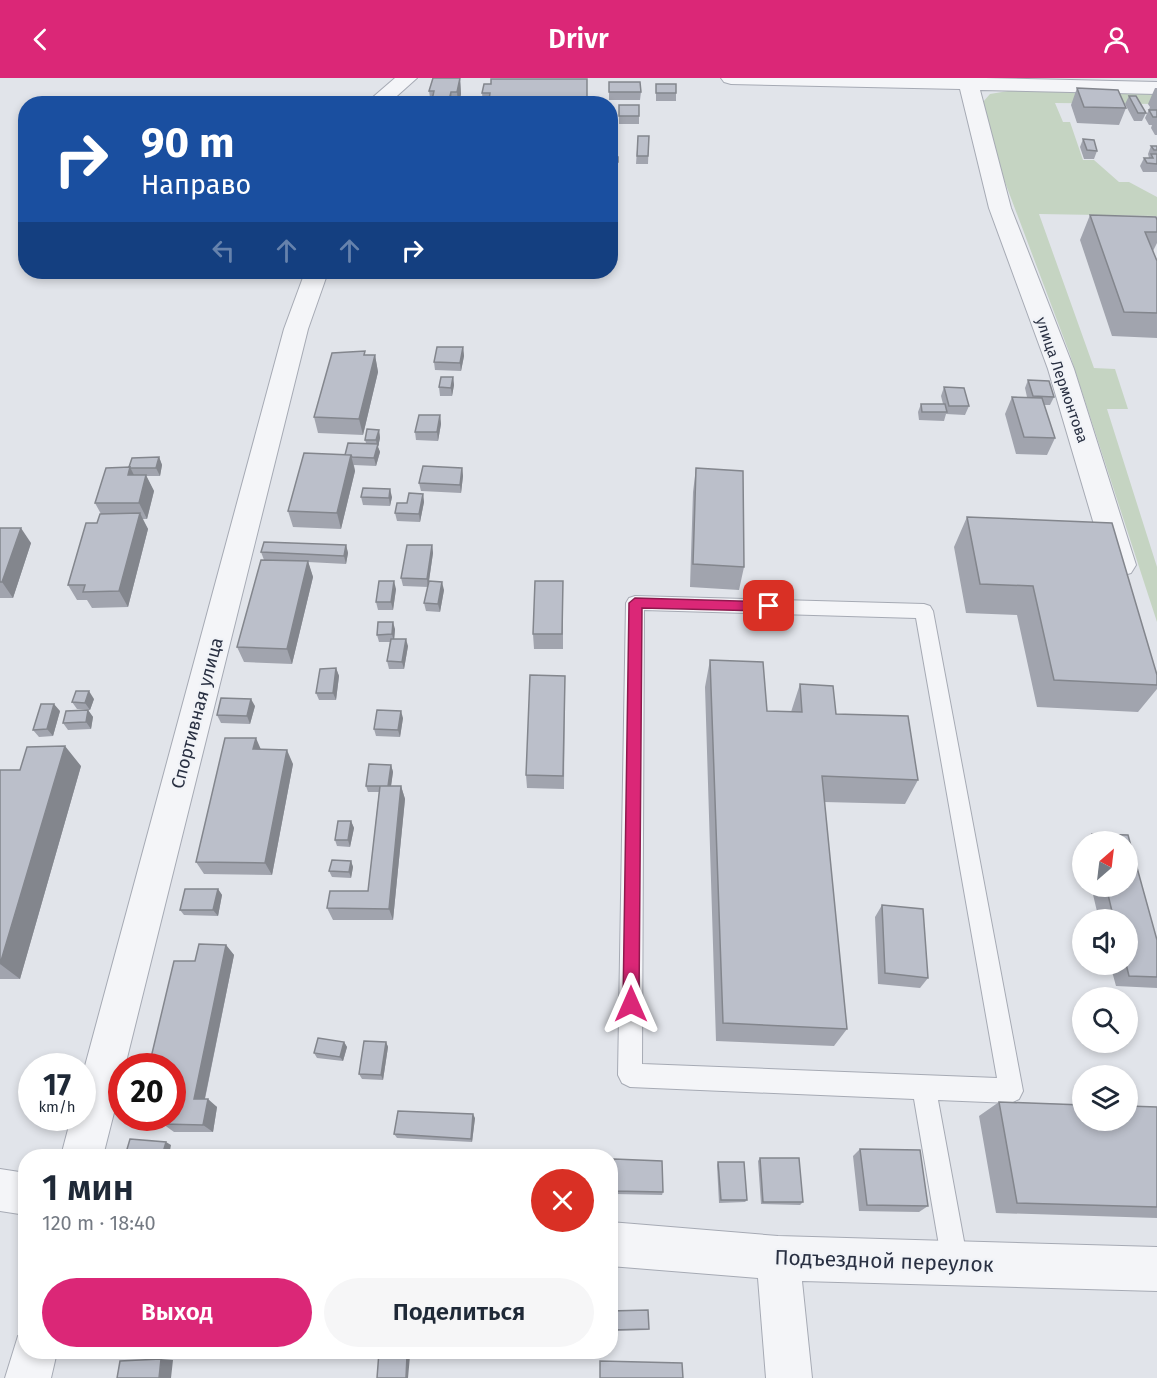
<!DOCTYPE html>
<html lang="ru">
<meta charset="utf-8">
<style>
body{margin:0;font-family:"Fira Sans",sans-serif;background:#f6f6f7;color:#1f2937;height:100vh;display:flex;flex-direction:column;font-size:22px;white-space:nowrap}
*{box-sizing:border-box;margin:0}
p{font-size:20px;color:#747a83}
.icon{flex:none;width:33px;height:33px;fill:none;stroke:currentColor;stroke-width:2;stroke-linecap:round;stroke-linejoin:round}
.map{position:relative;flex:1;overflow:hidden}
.panel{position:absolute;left:18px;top:1071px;width:600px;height:210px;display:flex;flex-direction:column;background:#fff;border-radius:24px;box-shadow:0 3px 9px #0003}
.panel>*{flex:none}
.hud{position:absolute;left:18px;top:18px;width:600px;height:183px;border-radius:24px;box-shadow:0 3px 9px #0003;background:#1a4fa0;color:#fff;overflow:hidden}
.needle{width:39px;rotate:28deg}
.fabs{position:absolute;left:1072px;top:753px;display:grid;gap:12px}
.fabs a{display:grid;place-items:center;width:66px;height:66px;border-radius:50%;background:#fff;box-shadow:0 3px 9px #0003;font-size:30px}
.speed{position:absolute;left:18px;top:975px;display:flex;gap:12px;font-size:30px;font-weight:700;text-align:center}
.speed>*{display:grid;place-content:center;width:78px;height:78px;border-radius:50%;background:#fff;box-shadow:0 3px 9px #0003;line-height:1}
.speed small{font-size:15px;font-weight:400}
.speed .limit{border:9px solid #d22;background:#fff;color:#111}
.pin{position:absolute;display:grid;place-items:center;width:51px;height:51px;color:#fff;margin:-26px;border-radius:12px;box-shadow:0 3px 9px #0006}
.me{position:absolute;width:66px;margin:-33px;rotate:0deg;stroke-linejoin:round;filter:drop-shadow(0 0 4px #0008)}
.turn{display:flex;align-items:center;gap:21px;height:126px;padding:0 24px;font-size:27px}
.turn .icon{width:78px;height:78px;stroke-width:2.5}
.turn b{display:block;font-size:42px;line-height:51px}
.lanes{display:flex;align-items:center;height:57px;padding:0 24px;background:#0003;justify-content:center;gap:30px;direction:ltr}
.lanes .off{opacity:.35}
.round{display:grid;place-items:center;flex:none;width:63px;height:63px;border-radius:32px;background:#f6f6f7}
.summary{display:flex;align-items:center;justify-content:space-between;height:102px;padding:0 24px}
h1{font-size:36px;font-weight:600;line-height:45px}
.primary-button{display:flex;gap:12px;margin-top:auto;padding:12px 24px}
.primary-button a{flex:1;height:69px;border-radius:36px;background:#db2777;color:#fff;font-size:24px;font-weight:600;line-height:69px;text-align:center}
.primary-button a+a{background:#f6f6f7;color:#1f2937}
header{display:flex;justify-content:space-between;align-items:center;height:78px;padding:0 24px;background:#db2777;color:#fff;font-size:27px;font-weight:600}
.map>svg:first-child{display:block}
.green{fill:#c5d4c2}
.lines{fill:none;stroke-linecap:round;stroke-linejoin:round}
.service-casing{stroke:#a6aab4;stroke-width:2}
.minor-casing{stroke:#a6aab4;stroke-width:2}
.service{fill:#f4f5f8;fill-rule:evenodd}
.minor{fill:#f4f5f8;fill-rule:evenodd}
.wall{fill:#a1a4ae}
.shaded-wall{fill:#83868d}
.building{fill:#bbbfca;stroke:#83868d;stroke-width:1.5}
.route{fill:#db2777;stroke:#8e194d;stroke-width:1.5}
.labels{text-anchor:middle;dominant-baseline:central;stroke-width:4.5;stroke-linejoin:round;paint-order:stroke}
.far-street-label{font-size:15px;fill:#293042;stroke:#f1f3f7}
.street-label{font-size:18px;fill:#293042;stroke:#f1f3f7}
.near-street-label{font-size:21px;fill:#293042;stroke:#f1f3f7}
</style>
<header><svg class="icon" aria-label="back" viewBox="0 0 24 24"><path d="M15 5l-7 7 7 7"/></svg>Drivr<svg class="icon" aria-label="person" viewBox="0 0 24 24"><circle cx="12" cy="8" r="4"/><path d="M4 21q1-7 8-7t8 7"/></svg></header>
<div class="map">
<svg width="1157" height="1300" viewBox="0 0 1157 1300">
<rect width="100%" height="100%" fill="#e1e4ea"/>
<path class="green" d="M1014,12L1157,15V26L1055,25L1063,44H1070L1083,82H1094L1119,104H1129L1157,119V138L1039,136L1094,290L1115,291L1128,331H1107L1157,489V544L1069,274L991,67L983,24L990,16Z"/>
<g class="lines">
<defs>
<path id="service" d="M635,518L924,526L930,528L933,533L1023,1013L1019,1021L1011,1025L938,1022L968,1185L964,1194L955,1198L946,1194L942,1185L914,1021L630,1009L622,1005L618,997L626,525L629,520ZM644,532L916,540L997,1000L642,986Z"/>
<path id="minor" d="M395,0H417L388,26H365Z
M721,0H985L1157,4V16L980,12L1011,130L1074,291L1136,487L1131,495L1121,498L1111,495L1106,487L1048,291L989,130L960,11L731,6L724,4Z
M305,194H328L308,251L125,988H122V1003L103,1078H61L71,1040H82V999L284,251Z
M0,1091L26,1095V1137L0,1133Z
M610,1144L778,1158L1157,1169V1213L802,1203L812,1300H766L758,1200L610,1188Z
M26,1255V1274H57L51,1300H5L18,1258Z"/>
</defs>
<use href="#service" class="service-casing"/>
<use href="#minor" class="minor-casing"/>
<use href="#service" class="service"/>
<use href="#minor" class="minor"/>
</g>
<path class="wall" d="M460,0L461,16L459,26H431L429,13Z
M587,1V26H483L482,15Z
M609,4L641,14L640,22H609Z
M656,6L676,15V23H656Z
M1077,10L1126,30L1119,47L1077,45L1071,27Z
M1155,10H1157V57H1155L1151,50L1152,47H1149L1145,40L1150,29L1148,26Z
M1129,18L1146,35L1142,43H1134L1125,26Z
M619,27H639V46H619Z
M638,58H649L648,86H636Z
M1083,61L1097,73L1094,81H1084L1080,69Z
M1151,68H1157V94H1143L1140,88L1144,80H1149L1148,76Z
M610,79H618V92H610Z
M1090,137L1157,142V165L1153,173L1157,183V260L1112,258L1080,162Z
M463,269L464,278L461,293L435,292L434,284Z
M365,273V277H375L378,294L363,357L318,355L314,339Z
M453,299L454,307L452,318H440L439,309Z
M1028,302L1054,319L1050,327H1044L1055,360L1047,377L1016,376L1005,336L1012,319H1027L1025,310Z
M944,309L969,328L965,337L946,336L944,343L919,342L918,334L921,326H943L941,318Z
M440,337L441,346L438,363L416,362L415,354Z
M379,352L380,360L378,369L380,374L376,388L354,387L355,393L341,451L293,449L288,433L345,377L366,365L365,362Z
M159,379L162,387L160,398H146L154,413L147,441H142L148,451L128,529L92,530L87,522H77L68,507L101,436L95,425L129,389Z
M462,390L463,398L461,415L421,413L419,405Z
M696,390L744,489L739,512L690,509L693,414Z
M423,416L424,424L420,444L397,443L395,435L407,425Z
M361,419H392L390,428L363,427Z
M967,439L1157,597V611L1138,634L1037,629L1017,537L966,535L954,469Z
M0,450L31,465L13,520H0Z
M346,467L348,475L346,486L308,484L313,499L292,586L244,584L237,569L264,482L261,474Z
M432,467L433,475L429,503L444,512L440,534L426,533L424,525L428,509L403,508L401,500Z
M563,503V571H534L533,556Z
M396,511L393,532H378L376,524Z
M395,551L394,561L408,568L404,591H389L387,583L390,564H379L377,557Z
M710,582L767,633L791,634L800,606L918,702L905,726L824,724L847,951L834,968L716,963L705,609Z
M336,590L339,598L336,622H319L316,615Z
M565,598L564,711L527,710L526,697Z
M94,621L90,632L77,631L72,624Z
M255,628L250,646L221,645L217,637Z
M88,632L93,639L91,651L68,652L63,645Z
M60,633L53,658L39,659L33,652Z
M403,640L400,659L376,658L374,651Z
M261,672L293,686L272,797L204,796L196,784Z
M391,687L393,694L391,708H401L405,721L393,842H333L327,830L368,813L379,714H368L366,708Z
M81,688L20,901H0V692H20Z
M351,743L354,750L350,769L337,768L335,762Z
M1092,756L1128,757L1157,862V910L1116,908L1110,886H1128V842H1099L1091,808H1128V764H1086Z
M351,783L353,789L351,800L332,799L329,793Z
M218,811L222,817L218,838L184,837L180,832Z
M882,827L928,900L920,910L878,906L875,839Z
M226,867L234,877L205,1021L217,1029L213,1054H174L163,1046L195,883Z
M344,964L347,969L343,983L317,980L314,975Z
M386,964L388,969L383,1002L362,1001L359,996Z
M999,1024L1157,1029V1140L996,1135L979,1038Z
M475,1040L472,1064L397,1060L394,1056Z
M860,1071L928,1128L919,1134L859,1133L853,1078Z
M760,1080L803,1124L800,1127L761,1126L758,1083Z
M614,1084L663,1114L662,1117L614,1116Z
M718,1084L747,1122L745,1124L719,1125L717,1087Z
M610,1233L649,1251L648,1252L610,1253Z"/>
<path class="shaded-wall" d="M460,0L461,16L459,26H458L457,14Z
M451,14L452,26H448Z
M463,269L464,278L461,293L460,285Z
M375,277L378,294L363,357L359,341Z
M453,299L454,307L452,318L451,310Z
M440,337L441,346L438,363L437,354Z
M379,352L380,360L378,369L380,374L376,388L374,380L377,368L376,362Z
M351,377L355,393L341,451L337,435Z
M159,379L162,387L160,398L156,390Z
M130,389L138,405L128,397Z
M462,390L463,398L461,415L460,407Z
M146,397L154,413L147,441L139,425Z
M390,411L392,419L390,428L389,420Z
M423,416L424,424L420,444L419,436Z
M140,435L148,451L128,529L119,513Z
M21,450L31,465L13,520L2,504Z
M346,467L348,475L346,486L344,478Z
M432,467L433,475L428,509L427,501Z
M308,483L313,499L292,586L287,571Z
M394,503L396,511L393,532L391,524Z
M442,504L444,512L440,534L438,526Z
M393,544L395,551L394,564L392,556Z
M406,561L408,568L404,591L402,584Z
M336,590L339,598L336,622L333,615Z
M89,613L94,621L90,632L85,625Z
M251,621L255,628L250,646L247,638Z
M54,626L60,633L53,658L47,651Z
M88,632L93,639L91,651L86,644Z
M401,633L403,640L400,659L398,652Z
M256,660L262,674L253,671Z
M65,668L81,688L20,901L0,886Z
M287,672L293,686L272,797L265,785Z
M391,687L393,694L390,715L388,708Z
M401,708L405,721L393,842L389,831Z
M351,743L354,750L350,769L348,762Z
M351,783L353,789L351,800L349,794Z
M218,811L222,817L218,838L213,832Z
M226,867L234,877L203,1029L194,1021Z
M344,964L347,969L343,983L340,979Z
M386,964L388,969L383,1002L381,997Z
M208,1021L217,1029L213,1054L203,1047Z
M473,1036L475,1040L472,1064L471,1061Z
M166,1064L171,1067L169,1078H162Z
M407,1277L410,1278L408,1300H406Z
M161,1281L173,1282L171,1300H159Z"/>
<path class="building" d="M433,0H460L457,14H451L448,26H431L434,13H429Z
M491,1H587V22H489L490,15H482L484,6H491Z
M609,4H640L641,14H609Z
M656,6H676V15H656Z
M1077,10L1118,12L1126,30L1084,29Z
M1129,18H1136L1146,35H1138Z
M619,27H639V38H619Z
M1149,32H1157V39H1153Z
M610,47H612V58H610Z
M638,58H649L648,78H637Z
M1083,61L1094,62L1097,73L1087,72Z
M1151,68H1157V72H1154Z
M1151,76H1157V86L1147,85L1144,80H1153Z
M610,79H618V84H610Z
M1090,137L1156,139L1157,142V154H1145L1157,183V235L1124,234Z
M437,269H463L460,285L434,284Z
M365,273L364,277H375L359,341L314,339L332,275Z
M441,299H453L451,310L439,309Z
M1028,302L1049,303L1054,319L1033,318Z
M944,309L964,310L969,328H949Z
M1012,319L1042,320L1055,360L1024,359Z
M921,326H945L947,334H922Z
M419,337H440L437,354H415Z
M367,351L379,352L376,362H365Z
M348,365L378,366L374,380L352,379L351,377H345Z
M304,375L351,377L337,435L288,433Z
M159,379L156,390H130V389H129L132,380Z
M423,388L462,390L460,407L419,405Z
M130,389L128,397H146L139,425H95L106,390Z
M696,390L743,393L744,489L693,486Z
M363,410L390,411L389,420L361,419Z
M409,415L423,416L419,436L395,435L397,425H407Z
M140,435L119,513L83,514L85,507H68L86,445H97L100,436Z
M967,439L1112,445L1157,597V607L1054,602L1033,508L980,506Z
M0,450H21L2,504H0Z
M264,464L346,467L344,478L261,474Z
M407,467H432L427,501L401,500Z
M261,482L308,483L287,571L237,569Z
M379,503H394L391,524H376Z
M429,503L442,504L438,526L424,525Z
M535,503H563L562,556H533Z
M378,544H393L392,556L377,557Z
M391,561H406L402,584L387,583Z
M710,582L763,584L767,633L802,634L800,606L833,608L836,636L908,638L918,702L822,698L847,951L723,945Z
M336,590L333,615H316L320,591Z
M530,597L565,598L563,698L526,697Z
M76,613H89L85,625L72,624Z
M221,620L251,621L247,638L217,637Z
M41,626H54L47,651L33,652Z
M88,632L86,644L63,645L66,633Z
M377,632L401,633L398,652L374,651Z
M225,660H256L253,671L287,672L265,785L196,784Z
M65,668L0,886V692H20L27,669Z
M369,686L391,687L388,708H366Z
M380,708H401L389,831L327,830L330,813H368Z
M338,743H351L348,762H335Z
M1092,756L1128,757L1157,862V899L1129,898L1126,886H1128V842H1114L1106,808H1128V764H1094Z
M332,782L351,783L349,794L329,793Z
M185,811H218L213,832H180Z
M882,827L923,831L928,900L885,895Z
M199,866L226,867L194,1021H208L203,1047L163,1046L165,1040H172V988H149L174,883H195Z
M318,960L344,964L340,979L314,975Z
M364,963L386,964L381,997L359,996Z
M999,1024L1083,1027V1042H1128V1028L1157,1029V1129L1017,1125Z
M398,1033L473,1036L471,1061L394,1056Z
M130,1061L166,1064L162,1078H125Z
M860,1071L920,1072L928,1128L867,1127Z
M760,1080H799L803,1124H763Z
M614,1081L662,1083L663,1114L614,1113Z
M718,1084H744L747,1122H721Z
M648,1232L649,1251L610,1252V1233Z
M379,1274H439V1277H407L406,1300H377Z
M161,1281L159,1300H117L120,1283Z
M600,1283L682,1285L683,1300H600Z"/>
<path class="route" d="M635,520L769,524L775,528L769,533L642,530L639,926L637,932L631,934L626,932L623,926L629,525Z"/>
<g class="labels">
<g class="far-street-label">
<text transform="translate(1062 302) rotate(71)">улица Лермонтова</text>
</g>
<g class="street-label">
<text transform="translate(197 635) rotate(-75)">Спортивная улица</text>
</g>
<g class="near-street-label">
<text transform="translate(884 1183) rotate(2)">Подъездной переулок</text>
</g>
</g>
</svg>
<div class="fabs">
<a><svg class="needle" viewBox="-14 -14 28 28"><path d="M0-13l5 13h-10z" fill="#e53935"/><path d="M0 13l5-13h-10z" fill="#747a83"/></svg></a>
<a><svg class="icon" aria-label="sound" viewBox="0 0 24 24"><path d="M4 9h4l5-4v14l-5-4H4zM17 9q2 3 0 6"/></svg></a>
<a><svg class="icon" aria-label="search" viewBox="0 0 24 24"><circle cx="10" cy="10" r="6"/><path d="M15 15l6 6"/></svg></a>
<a><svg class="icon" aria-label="layers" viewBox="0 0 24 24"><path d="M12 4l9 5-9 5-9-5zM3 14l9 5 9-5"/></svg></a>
</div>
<div class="speed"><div>17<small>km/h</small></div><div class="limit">20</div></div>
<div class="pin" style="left:769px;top:528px;background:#d93025"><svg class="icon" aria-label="arrive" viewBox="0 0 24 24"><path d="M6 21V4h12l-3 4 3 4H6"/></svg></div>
<svg class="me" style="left:631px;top:926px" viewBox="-20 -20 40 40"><path d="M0-17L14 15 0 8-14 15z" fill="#db2777" stroke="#fff" stroke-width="4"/></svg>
<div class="hud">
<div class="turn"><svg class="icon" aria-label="right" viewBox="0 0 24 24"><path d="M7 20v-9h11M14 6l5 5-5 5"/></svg><div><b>90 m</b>Направо</div></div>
<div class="lanes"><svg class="icon off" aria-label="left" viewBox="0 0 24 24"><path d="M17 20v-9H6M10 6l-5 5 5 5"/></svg><svg class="icon off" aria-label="ahead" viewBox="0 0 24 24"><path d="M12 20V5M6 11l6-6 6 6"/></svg><svg class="icon off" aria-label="ahead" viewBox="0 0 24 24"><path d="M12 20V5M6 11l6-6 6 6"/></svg><svg class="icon" aria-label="right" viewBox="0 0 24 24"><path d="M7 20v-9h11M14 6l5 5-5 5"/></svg></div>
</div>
<section class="panel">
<div class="summary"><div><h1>1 мин</h1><p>120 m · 18:40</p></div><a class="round" style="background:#d93025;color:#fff"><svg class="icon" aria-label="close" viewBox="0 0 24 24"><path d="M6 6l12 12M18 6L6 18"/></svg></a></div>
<div class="primary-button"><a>Выход</a><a>Поделиться</a></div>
</section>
</div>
